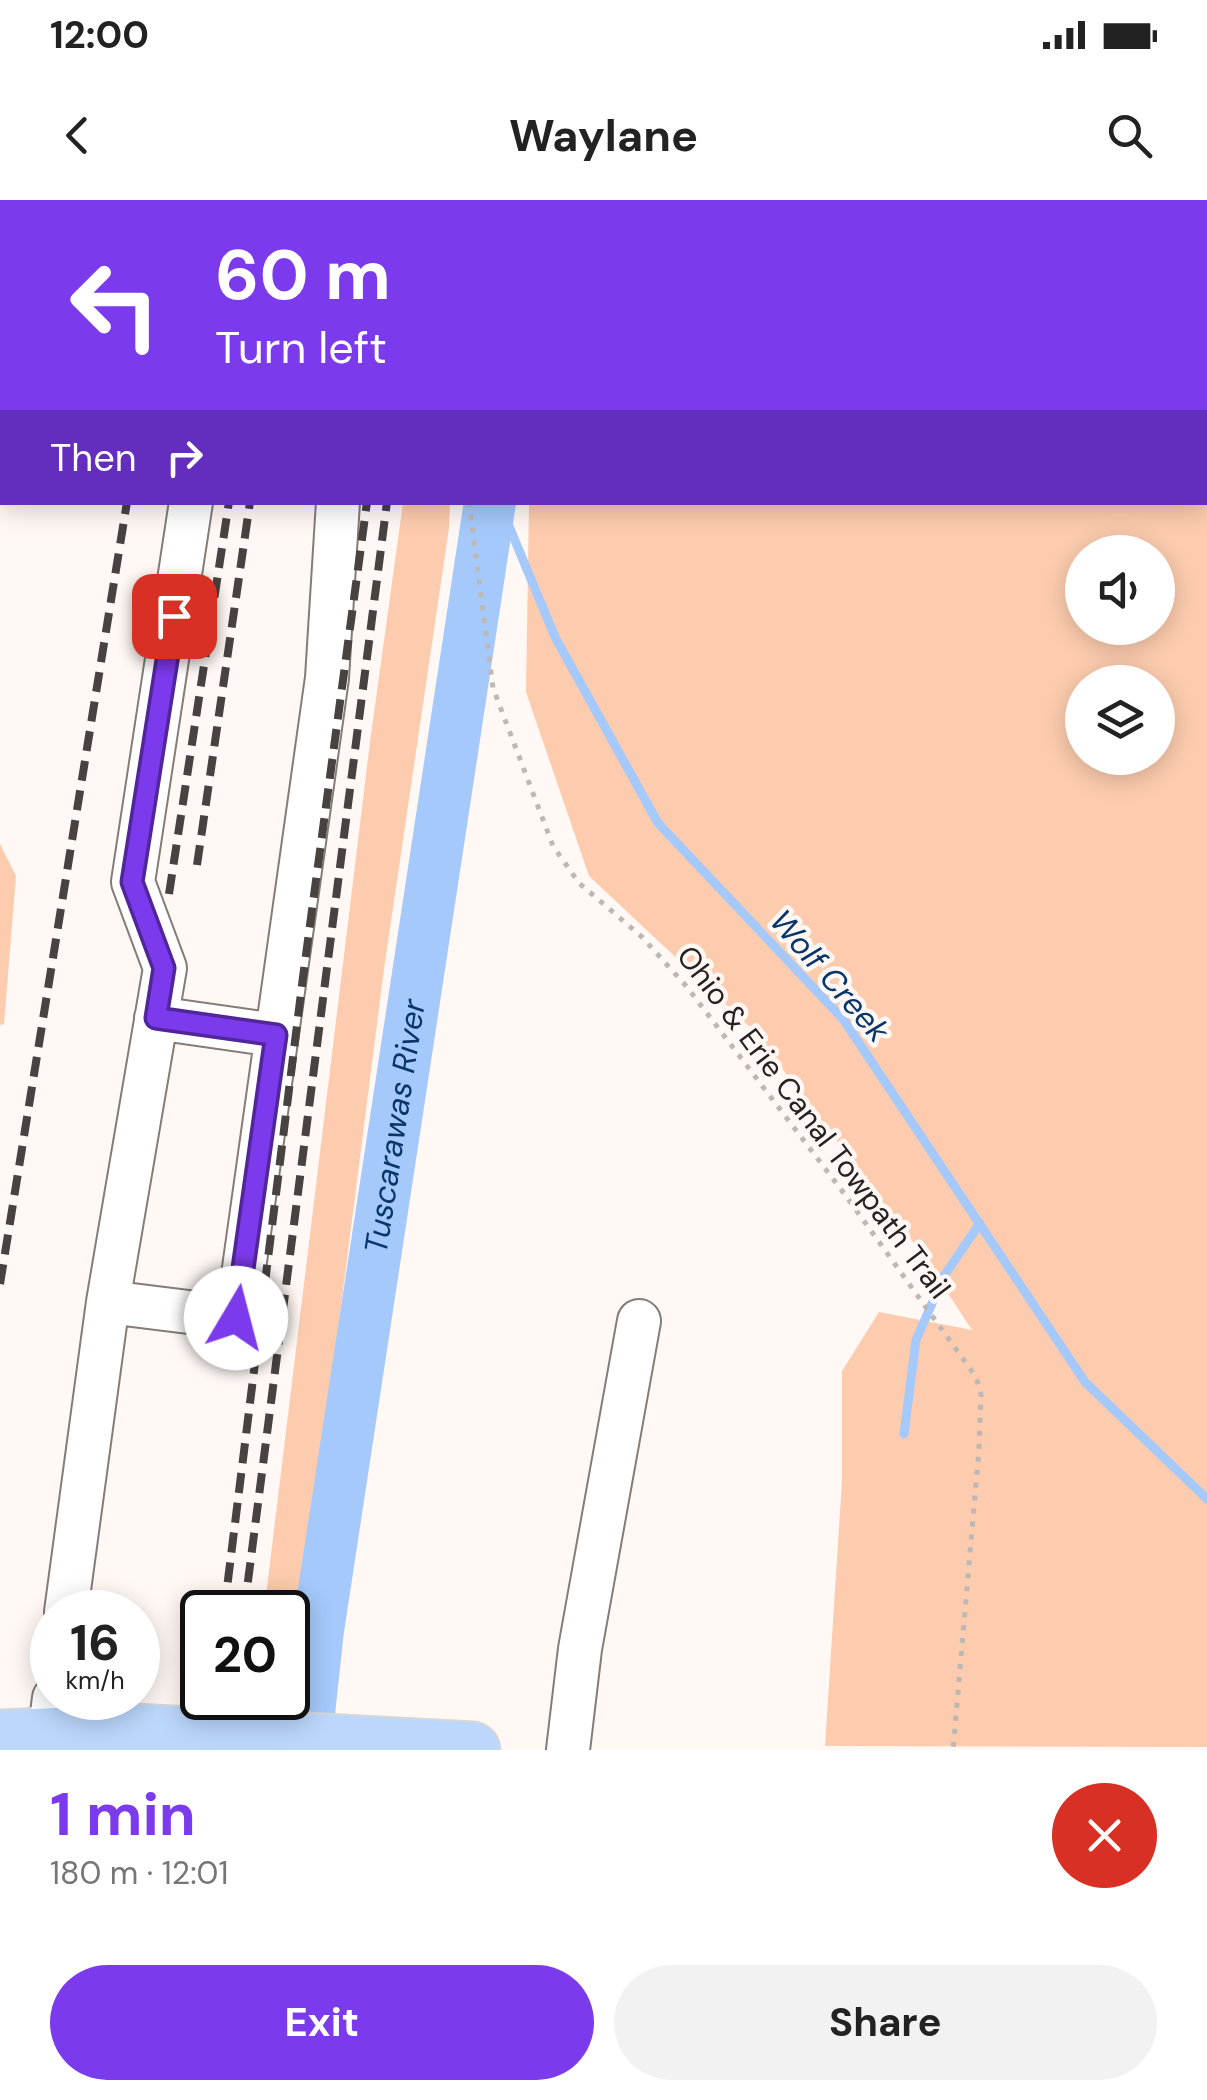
<!DOCTYPE html>
<meta charset="utf-8">
<style>
body{margin:0;font-family:"DM Sans",sans-serif;background:#f2f2f2;color:#222;height:100vh;display:flex;flex-direction:column;font-size:38px;white-space:nowrap}
*{box-sizing:border-box;margin:0}
p{font-size:32px;color:#767676}
.icon{flex:none;width:55px;height:55px;fill:none;stroke:currentColor;stroke-width:2;stroke-linecap:round;stroke-linejoin:round}
.map{position:relative;height:1550px;overflow:hidden}
.drawer{display:flex;flex-direction:column;background:#fff;flex:1}
.drawer>*{flex:none}
.banner{position:absolute;left:0px;top:0px;width:1208px;height:305px;box-shadow:0 5px 25px #0003;background:#7c3aed;color:#fff;overflow:hidden}
.tools{position:absolute;left:1065px;top:335px;display:grid;gap:20px}
.tools a{display:grid;place-items:center;width:110px;height:110px;border-radius:50%;background:#fff;box-shadow:0 5px 25px #0003;font-size:50px}
.speed{position:absolute;left:30px;top:1390px;display:flex;gap:20px;font-size:50px;font-weight:700;text-align:center}
.speed>*{display:grid;place-content:center;width:130px;height:130px;border-radius:50%;background:#fff;box-shadow:0 5px 25px #0003;line-height:1}
.speed small{font-size:25px;font-weight:400}
.speed .limit{border:5px solid #111;border-radius:15px;background:#fff;color:#111}
.pin{position:absolute;display:grid;place-items:center;width:85px;height:85px;color:#fff;margin:-42px;border-radius:20px;box-shadow:0 5px 15px #0006}
.me{position:absolute;width:110px;margin:-55px;rotate:8deg;stroke-linejoin:round;filter:drop-shadow(0 0 8px #0008)}
.turn{display:flex;align-items:center;gap:35px;height:210px;padding:0 50px;font-size:45px}
.turn .icon{width:130px;height:130px;stroke-width:2.5}
.turn b{display:block;font-size:70px;line-height:85px}
.then{display:flex;align-items:center;height:95px;padding:0 50px;background:#0003;gap:20px;font-size:38px}
.round{display:grid;place-items:center;flex:none;width:105px;height:105px;border-radius:52px;background:#f2f2f2}
.head{display:flex;align-items:center;justify-content:space-between;height:170px;padding:0 50px}
h1{font-size:60px;font-weight:700;line-height:75px;color:#7c3aed}
.action{display:flex;gap:20px;margin-top:auto;padding:20px 50px}
.action a{flex:1;height:115px;border-radius:60px;background:#7c3aed;color:#fff;font-size:40px;font-weight:700;line-height:115px;text-align:center}
.action a+a{background:#f2f2f2;color:#222}
.status{display:flex;justify-content:space-between;align-items:center;height:70px;padding:0 50px;background:#fff;direction:ltr}
.status svg{height:28px;fill:currentColor}
header{display:flex;justify-content:space-between;align-items:center;height:130px;padding:0 50px;background:#fff;font-size:45px;font-weight:700}
.map>svg:first-child{display:block}
.green{fill:#fdccae;fill-rule:evenodd}
.lines{fill:none;stroke-linecap:round;stroke-linejoin:round}
.stream{stroke:#a5c9fb;stroke-width:9}
.river{stroke:#a5c9fb;stroke-width:52}
.minor-casing{stroke:#857c77;stroke-width:46}
.major-casing{stroke:#d8d7d7;stroke-width:59}
.path{stroke:#beb8b5;stroke-width:5;stroke-dasharray:5 8;stroke-linecap:butt}
.minor{stroke:#fff;stroke-width:42}
.major{stroke:#bcd7fc;stroke-width:55}
.rail{stroke:#484341;stroke-width:8;stroke-dasharray:20 10;stroke-linecap:butt}
.route-casing{stroke:#51269a;stroke-width:25}
.route{stroke:#7c3aed;stroke-width:18}
.labels{text-anchor:middle;dominant-baseline:central;stroke-width:9;stroke-linejoin:round;paint-order:stroke}
.street-label{font-size:30px;fill:#262220;stroke:#fff8f5}
.water-label{font-size:32px;font-style:italic;fill:#08356a;stroke:#fff8f5}
</style>
<div class="status"><b>12:00</b><svg viewBox="0 0 49 12"><path d="M0 12V9h3v3zM5 12V6h3v6zM10 12V3h3v9zM15 12V0h3v12zM26 1h20v11H26zM47 4h2v5h-2z"/></svg></div>
<header><svg class="icon" aria-label="back" viewBox="0 0 24 24"><path d="M15 5l-7 7 7 7"/></svg>Waylane<svg class="icon" aria-label="search" viewBox="0 0 24 24"><circle cx="10" cy="10" r="6"/><path d="M15 15l6 6"/></svg></header>
<div class="map">
<svg width="1207" height="1550" viewBox="0 0 1207 1550">
<rect width="100%" height="100%" fill="#fff8f5"/>
<path class="green" d="M564,0H1207V1547L825,1546L842,1281V1171L879,1112L972,1130L922,1054L753,830L589,676L526,492L529,303L1205,302V2H564ZM1082,352H1158V428H1082ZM1158,482V558H1082V482Z
M403,303H450L449,328L384,769L328,1208L288,1478V1412H264L370,542Z
M0,644L16,676L4,824L0,825Z"/>
<g class="lines">
<path class="stream" d="M499,302L555,437L658,623L843,819L1085,1182L1207,1299
M904,1234L916,1140L944,1076L980,1023"/>
<g class="river">
<path d="M531,2V0"/>
<path id="s1" d="M305,1550L318,1430L490,302"/>
</g>
<defs>
<path id="minor" d="M342,0V2
M238,2V0
M156,818L276,835
M108,1102L165,768L133,682L191,302
M66,1412L108,1102L237,1118L327,478L338,302
M49,1536L54,1498
M568,1550L580,1449L639,1121"/>
<path id="major" d="M0,1538L134,1532L472,1550"/>
</defs>
<use href="#minor" class="minor-casing"/>
<use href="#major" class="major-casing"/>
<path class="path" d="M430,0V2
M469,302L493,488L553,646L579,683L642,737L687,787L846,996L976,1177L981,1194L979,1249L953,1550"/>
<use href="#minor" class="minor"/>
<use href="#major" class="major"/>
<path class="rail" d="M370,0V2
M389,0L390,2
M171,2V0
M270,2L271,0
M291,2V0
M197,665L250,302
M169,694L229,302
M0,1084L127,302
M224,1412L303,777L367,302
M244,1412L387,302"/>
</g>
<g class="lines">
<defs>
<path id="route" d="M174,416L132,682L164,768L156,818L276,835L236,1118"/>
</defs>
<use href="#route" class="route-casing"/>
<use href="#route" class="route"/>
</g>
<g class="labels">
<g class="street-label">
<text transform="translate(814 922) rotate(53)">Ohio &amp; Erie Canal Towpath Trail</text>
</g>
<g class="water-label">
<text transform="translate(830 776) rotate(49)">Wolf Creek</text>
<text stroke="none"><textPath href="#s1" startOffset="630">Tuscarawas River</textPath></text>
</g>
</g>
</svg>
<div class="tools">
<a><svg class="icon" aria-label="sound" viewBox="0 0 24 24"><path d="M4 9h4l5-4v14l-5-4H4zM17 9q2 3 0 6"/></svg></a>
<a><svg class="icon" aria-label="layers" viewBox="0 0 24 24"><path d="M12 4l9 5-9 5-9-5zM3 14l9 5 9-5"/></svg></a>
</div>
<div class="speed"><div>16<small>km/h</small></div><div class="limit">20</div></div>
<div class="pin" style="left:174px;top:416px;background:#d93025"><svg class="icon" aria-label="arrive" viewBox="0 0 24 24"><path d="M6 21V4h12l-3 4 3 4H6"/></svg></div>
<svg class="me" style="left:236px;top:1118px" viewBox="-20 -20 40 40"><circle r="19" fill="#fff"/><path d="M0-13L10 11 0 6-10 11z" fill="#7c3aed"/></svg>
<div class="banner">
<div class="turn"><svg class="icon" aria-label="left" viewBox="0 0 24 24"><path d="M17 20v-9H6M10 6l-5 5 5 5"/></svg><div><b>60 m</b>Turn left</div></div>
<div class="then">Then<svg class="icon" aria-label="right" viewBox="0 0 24 24"><path d="M7 20v-9h11M14 6l5 5-5 5"/></svg></div>
</div>
</div>
<section class="drawer">
<div class="head"><div><h1>1 min</h1><p>180 m · 12:01</p></div><a class="round" style="background:#d93025;color:#fff"><svg class="icon" aria-label="close" viewBox="0 0 24 24"><path d="M6 6l12 12M18 6L6 18"/></svg></a></div>
<div class="action"><a>Exit</a><a>Share</a></div>
</section>
